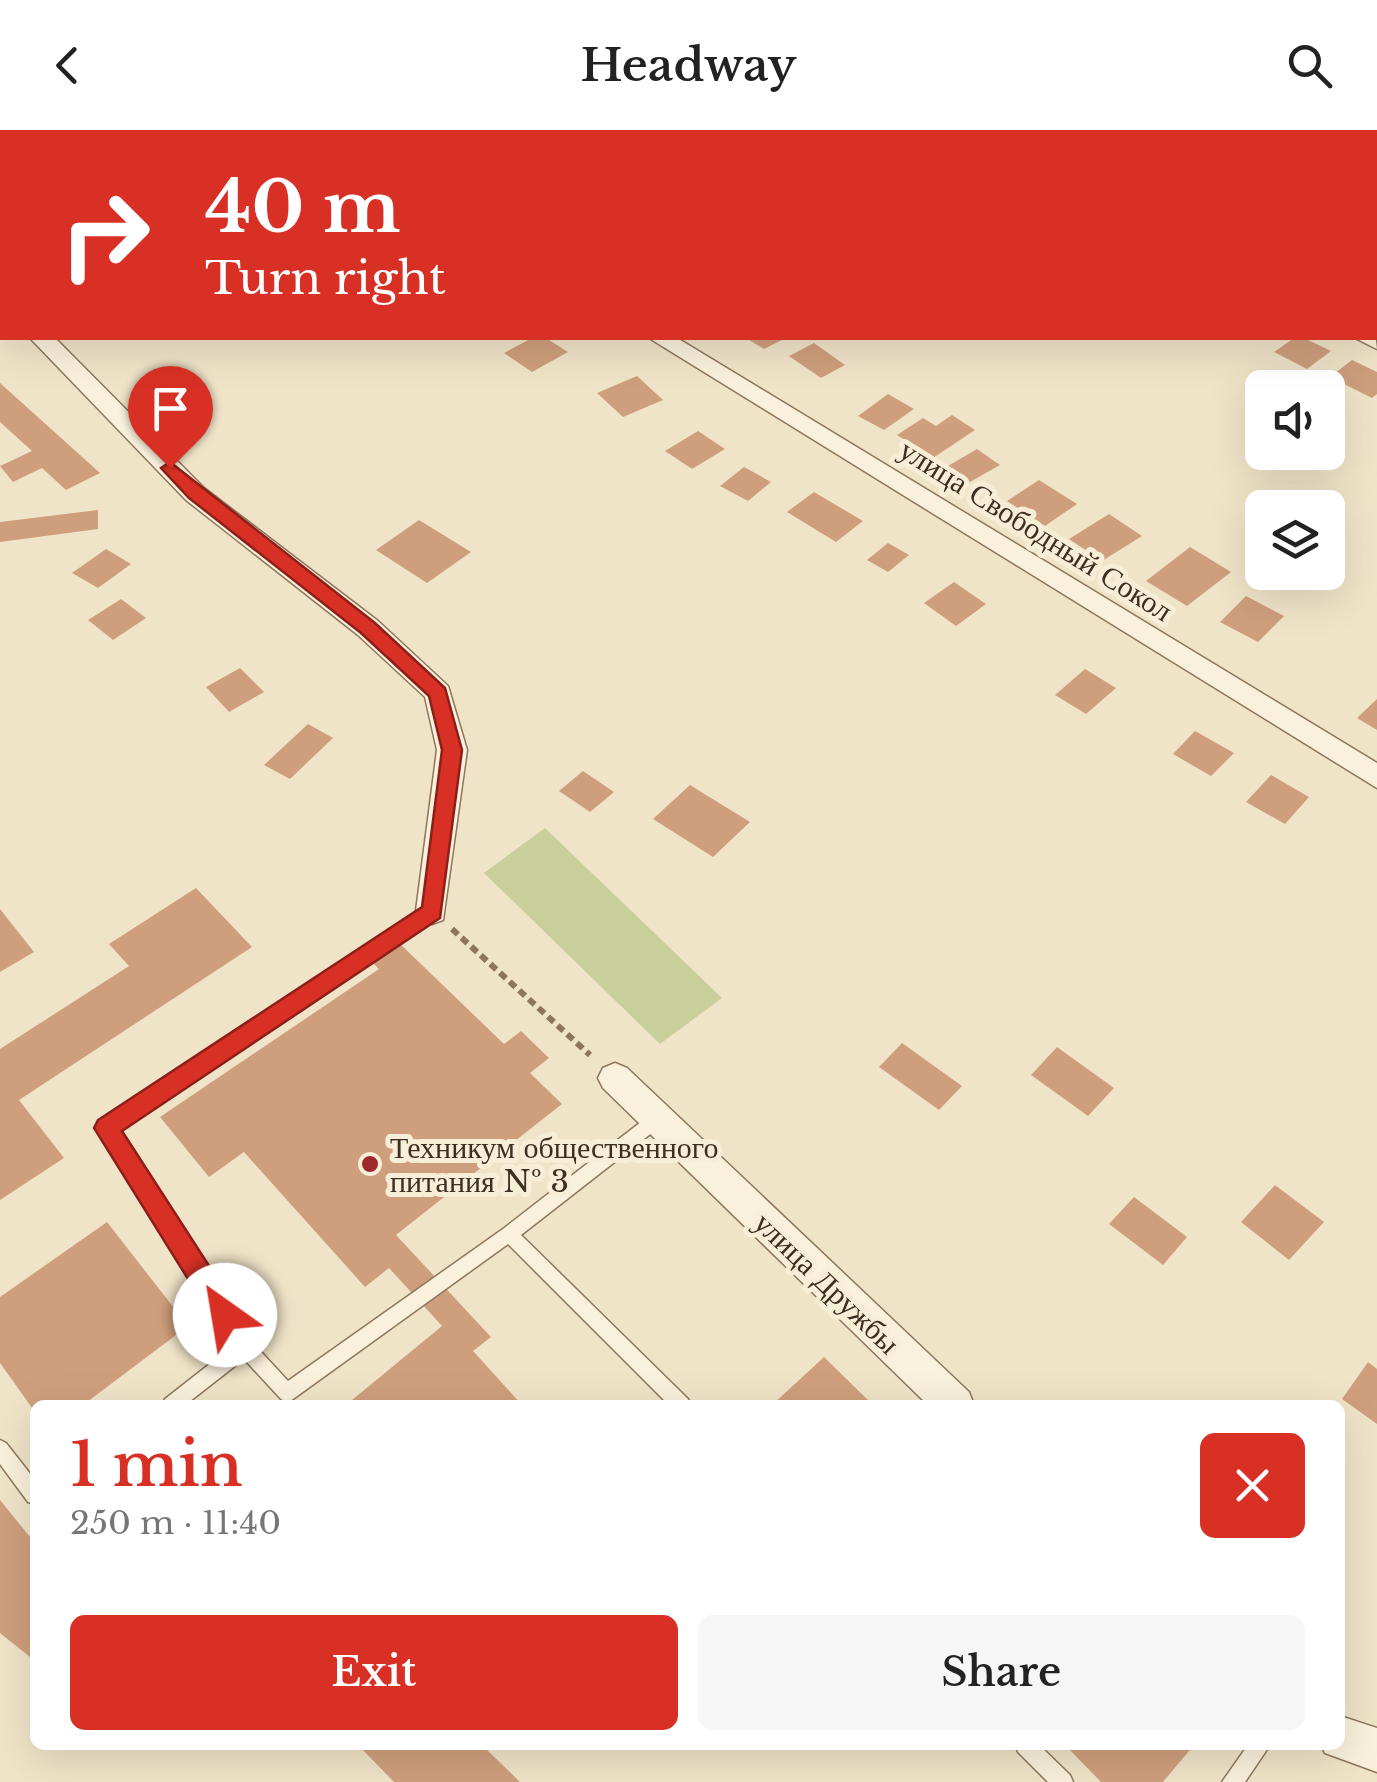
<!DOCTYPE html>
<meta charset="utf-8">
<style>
body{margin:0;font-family:"Libre Baskerville",serif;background:#f6f6f6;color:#222;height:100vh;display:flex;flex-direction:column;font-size:38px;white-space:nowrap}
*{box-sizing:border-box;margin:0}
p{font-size:32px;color:#767676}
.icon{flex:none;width:55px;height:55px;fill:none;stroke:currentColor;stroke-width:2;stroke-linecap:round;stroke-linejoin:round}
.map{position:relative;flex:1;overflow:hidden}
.drawer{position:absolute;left:30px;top:1270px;width:1315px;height:350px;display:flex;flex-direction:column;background:#fff;border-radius:15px;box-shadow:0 10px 40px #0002}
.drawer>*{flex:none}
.hud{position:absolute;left:0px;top:0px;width:1378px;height:210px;box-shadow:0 10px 40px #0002;background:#d93025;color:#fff;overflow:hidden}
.fabs{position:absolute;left:1245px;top:240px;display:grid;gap:20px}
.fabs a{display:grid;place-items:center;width:100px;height:100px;border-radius:15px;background:#fff;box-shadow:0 10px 40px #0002;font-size:50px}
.pin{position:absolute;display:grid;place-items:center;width:85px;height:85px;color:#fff;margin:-102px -42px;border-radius:50% 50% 50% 0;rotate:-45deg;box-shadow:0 0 10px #0007}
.pin .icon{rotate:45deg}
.me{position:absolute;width:110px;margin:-55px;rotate:328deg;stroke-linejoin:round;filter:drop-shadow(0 0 8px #0008)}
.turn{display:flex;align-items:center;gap:35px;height:210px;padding:0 40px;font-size:45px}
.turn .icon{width:130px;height:130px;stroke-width:2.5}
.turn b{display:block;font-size:70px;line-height:85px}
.round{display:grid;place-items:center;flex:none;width:105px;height:105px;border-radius:15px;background:#f6f6f6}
.overview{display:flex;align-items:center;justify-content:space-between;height:170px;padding:0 40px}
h1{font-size:60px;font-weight:600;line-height:75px;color:#d93025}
.cta{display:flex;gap:20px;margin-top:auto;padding:20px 40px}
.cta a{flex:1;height:115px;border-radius:15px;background:#d93025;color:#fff;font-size:40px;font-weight:600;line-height:115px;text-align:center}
.cta a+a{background:#f6f6f6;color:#222}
header{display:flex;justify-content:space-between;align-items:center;height:130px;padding:0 40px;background:#fff;font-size:45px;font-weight:600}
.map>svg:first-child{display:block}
.green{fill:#c9cf9b}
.building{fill:#cf9f7d}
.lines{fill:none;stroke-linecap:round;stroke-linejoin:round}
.lane-casing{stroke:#8d765c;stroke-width:3}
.street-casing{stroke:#8d765c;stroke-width:3}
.path{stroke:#8d765c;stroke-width:6;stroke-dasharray:8 5;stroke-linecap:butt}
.lane{fill:#faf1dc;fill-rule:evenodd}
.street{fill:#faf1dc;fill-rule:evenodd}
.route{fill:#d93025;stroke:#8d1f18;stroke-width:2.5}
.poi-dot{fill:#9e2a2b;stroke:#f7eed8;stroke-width:4}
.labels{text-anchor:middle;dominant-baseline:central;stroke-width:10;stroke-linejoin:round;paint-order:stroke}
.street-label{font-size:30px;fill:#3d2e20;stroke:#f7eed8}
.poi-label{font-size:30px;fill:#3d2e20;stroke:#f7eed8;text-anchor:start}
</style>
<header><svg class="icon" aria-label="back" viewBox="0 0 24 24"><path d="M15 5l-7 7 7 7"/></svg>Headway<svg class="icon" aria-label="search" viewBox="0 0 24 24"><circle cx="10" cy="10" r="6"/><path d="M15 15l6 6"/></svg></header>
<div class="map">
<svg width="1377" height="1652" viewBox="0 0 1377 1652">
<rect width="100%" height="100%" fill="#f0e4c8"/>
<path class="green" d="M545,698L722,868L660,914L484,743Z"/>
<path class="building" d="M532,208H546L568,222L532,242L504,223Z
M746,208H786L764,219Z
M1294,208H1304L1331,221L1307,239L1274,222Z
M814,213L845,235L821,248L789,226Z
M1352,230L1377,242V264L1372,268L1330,247Z
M637,246L663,270L623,287L597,263Z
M0,253L100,343L66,360L42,338L13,352L0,336L32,321L0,292Z
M888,264L914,279L884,300L858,286Z
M952,285L975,300L933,328L897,305L923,288L936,296Z
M698,301L725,319L692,339L665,321Z
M977,319L1000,335L970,352L948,336Z
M744,337L771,352L748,371L720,356Z
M1039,350L1077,374L1045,396L1007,371Z
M814,362L863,391L836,412L787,382Z
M98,380V399L0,412V392Z
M1109,384L1142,406L1102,431L1069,409Z
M419,390L471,422L427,453L376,420Z
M888,413L909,425L888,442L867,430Z
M1190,417L1231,442L1187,476L1146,451Z
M106,419L131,434L98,458L72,443Z
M954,452L986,474L956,496L924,473Z
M1246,466L1284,486L1258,512L1220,492Z
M121,469L146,488L113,510L88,490Z
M240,538L264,562L229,582L206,557Z
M1085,539L1116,558L1086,584L1055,565Z
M1377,569V600L1357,588Z
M308,594L333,608L290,649L264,635Z
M1195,601L1234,623L1211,646L1173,624Z
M583,641L614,662L590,682L559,661Z
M1271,645L1309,667L1285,694L1246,672Z
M690,655L750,692L713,727L653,689Z
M196,758L252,817L19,970L64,1028L0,1070V919L129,836L109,814Z
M0,779L34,822L0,842Z
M395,809L504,914L521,901L549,928L530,943L562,974L396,1105L491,1207L473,1221L522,1275H346L442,1196L389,1138L365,1157L244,1022L209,1047L160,987L379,839L367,827Z
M902,913L962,956L939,980L879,937Z
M1057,917L1114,958L1088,986L1031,945Z
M1275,1055L1324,1092L1289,1130L1241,1092Z
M1134,1067L1187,1107L1163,1135L1109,1094Z
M107,1092L188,1196L83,1275H35V1282L0,1233V1167Z
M824,1227L873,1275H772Z
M1368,1232L1377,1239V1294L1342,1269Z
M0,1370L35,1413V1531L0,1503Z
M358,1615H482L520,1652H394Z
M1065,1615H1194L1163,1652H1101Z"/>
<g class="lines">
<defs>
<path id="lane" d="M432,775L437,777L439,781L437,785L116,1000L251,1211L288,1251L503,1099L650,985L656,983L662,985L664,990L662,995L521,1105L688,1269L691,1275H669L508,1114L293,1269L287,1272L281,1269L244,1229L185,1275H162L165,1269L234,1215L100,1003L98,998L100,993Z
M0,1310L6,1313L35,1350V1374L28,1372L0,1334Z
M1015,1615H1039L1070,1645L1073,1652H1048L1018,1622Z
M1248,1615H1270L1245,1652H1222Z"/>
<path id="street" d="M313,0H336L338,2H314Z
M925,0H949L951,2H926Z
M0,159L2,160V175H0Z
M1375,203L1377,219L1355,208H1375Z
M30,208H55L204,358L378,491L448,556L467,620L443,790L432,794L421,790L416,781L437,620L425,567L358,505L186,370Z
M649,208H677L1377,633V658Z
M615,933L627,938L969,1262L974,1275H928L603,958L598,948L603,938Z
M1340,1586L1377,1598V1642L1325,1623L1321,1615H1340Z"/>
</defs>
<use href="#lane" class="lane-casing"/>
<use href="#street" class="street-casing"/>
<path class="path" d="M452,799L590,925"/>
<use href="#lane" class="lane"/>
<use href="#street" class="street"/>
</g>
<path class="route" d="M170,332L375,493L445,558L462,620L440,788L122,1001L235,1176L238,1185L235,1194L225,1198L216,1194L94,998L98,990L422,777L442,620L429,566L361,503L189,368L161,338Z"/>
<circle class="poi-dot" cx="370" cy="1034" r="10"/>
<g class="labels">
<g class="street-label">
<text transform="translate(1036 400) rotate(32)">улица Свободный Сокол</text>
<text transform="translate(827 1153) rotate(44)">улица Дружбы</text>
</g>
<g class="poi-label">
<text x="390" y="1017">Техникум общественного<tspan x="390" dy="34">питания № 3</tspan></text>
</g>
</g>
</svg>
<div class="fabs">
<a><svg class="icon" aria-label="sound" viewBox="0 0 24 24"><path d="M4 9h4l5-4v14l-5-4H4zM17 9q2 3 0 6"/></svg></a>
<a><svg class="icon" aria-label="layers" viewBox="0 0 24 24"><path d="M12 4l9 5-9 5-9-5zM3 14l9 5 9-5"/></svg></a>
</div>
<div class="pin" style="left:170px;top:338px;background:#d93025"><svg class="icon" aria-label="arrive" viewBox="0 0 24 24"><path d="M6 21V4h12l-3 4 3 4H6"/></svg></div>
<svg class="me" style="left:225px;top:1185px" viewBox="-20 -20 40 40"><circle r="19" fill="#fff"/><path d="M0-13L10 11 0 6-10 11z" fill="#d93025"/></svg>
<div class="hud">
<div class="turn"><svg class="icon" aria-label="right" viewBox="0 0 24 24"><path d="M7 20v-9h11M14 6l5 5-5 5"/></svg><div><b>40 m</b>Turn right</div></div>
</div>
<section class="drawer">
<div class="overview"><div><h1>1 min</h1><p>250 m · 11:40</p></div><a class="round" style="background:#d93025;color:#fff"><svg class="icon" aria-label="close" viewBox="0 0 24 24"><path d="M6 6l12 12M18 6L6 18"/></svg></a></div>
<div class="cta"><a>Exit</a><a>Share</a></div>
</section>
</div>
